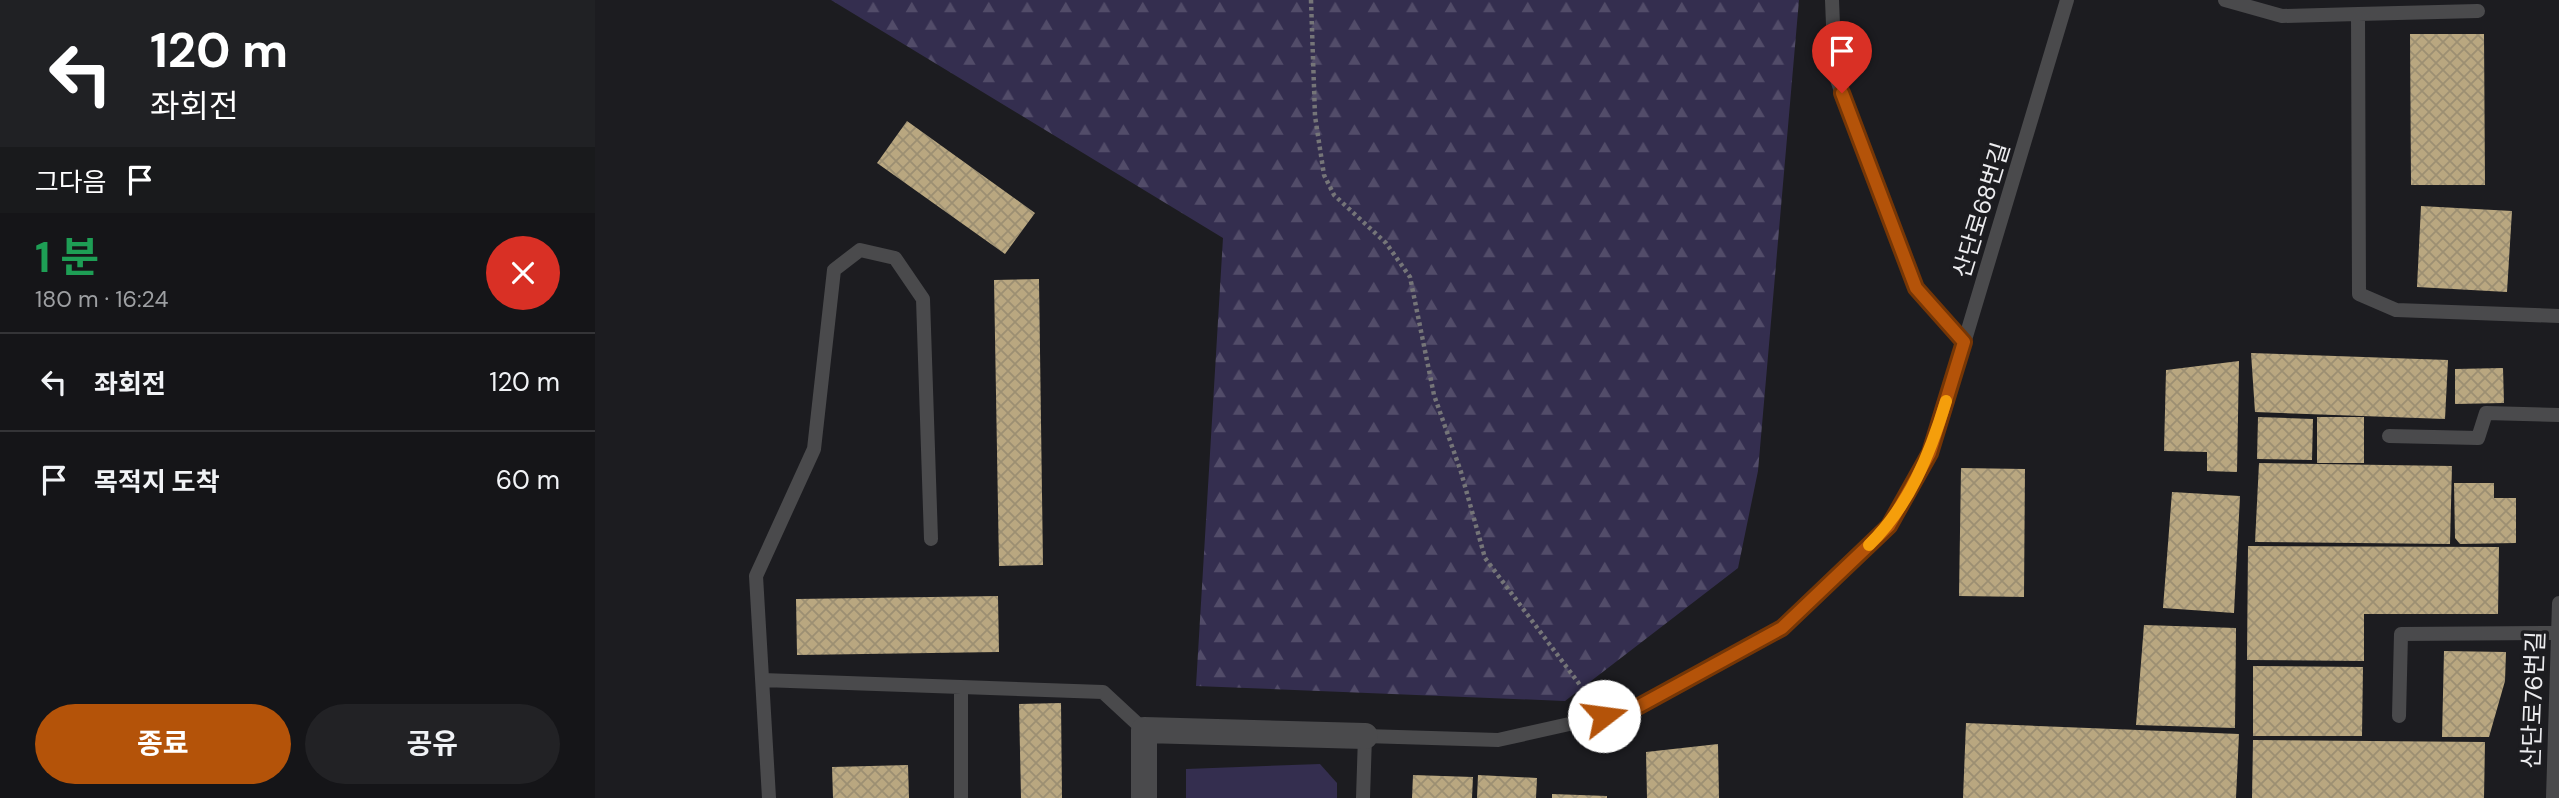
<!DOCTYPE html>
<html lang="ko">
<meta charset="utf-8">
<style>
body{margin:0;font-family:"DM Sans","Noto Sans KR",sans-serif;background:#222225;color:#f1f3f6;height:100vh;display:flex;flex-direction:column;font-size:26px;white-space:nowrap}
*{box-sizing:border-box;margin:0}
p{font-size:23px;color:#9d9fa2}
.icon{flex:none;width:38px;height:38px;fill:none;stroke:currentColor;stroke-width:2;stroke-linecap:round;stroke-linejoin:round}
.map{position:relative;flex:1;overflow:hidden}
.details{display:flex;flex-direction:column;background:#151518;width:595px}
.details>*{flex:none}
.top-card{background:#202124;color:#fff;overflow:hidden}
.pin{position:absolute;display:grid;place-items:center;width:60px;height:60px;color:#fff;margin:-72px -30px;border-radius:50% 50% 50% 0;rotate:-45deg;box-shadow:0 0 7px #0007}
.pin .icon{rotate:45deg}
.me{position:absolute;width:77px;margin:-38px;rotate:75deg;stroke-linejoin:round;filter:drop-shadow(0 0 5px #0008)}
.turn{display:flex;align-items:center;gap:24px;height:147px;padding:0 35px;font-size:32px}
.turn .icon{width:91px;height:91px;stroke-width:2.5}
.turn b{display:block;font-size:49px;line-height:60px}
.then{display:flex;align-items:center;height:66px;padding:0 35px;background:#0003;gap:14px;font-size:26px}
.round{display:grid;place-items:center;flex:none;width:74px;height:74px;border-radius:37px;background:#222225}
.summary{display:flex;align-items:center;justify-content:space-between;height:119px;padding:0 35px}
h1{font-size:42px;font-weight:700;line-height:52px;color:#1e9e55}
.cta{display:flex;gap:14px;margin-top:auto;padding:14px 35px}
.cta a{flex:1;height:80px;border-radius:42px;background:#b45309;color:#fff;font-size:28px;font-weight:700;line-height:80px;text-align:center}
.cta a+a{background:#222225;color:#f1f3f6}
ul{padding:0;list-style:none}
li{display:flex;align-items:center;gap:21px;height:98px;padding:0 35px;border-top:2px solid #343437}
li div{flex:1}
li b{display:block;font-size:26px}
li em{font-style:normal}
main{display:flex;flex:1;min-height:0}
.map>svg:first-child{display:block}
.forest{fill:url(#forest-firs)}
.green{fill:#342e4f}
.building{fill:url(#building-cross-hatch)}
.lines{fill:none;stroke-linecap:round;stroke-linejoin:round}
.path{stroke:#757578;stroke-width:4.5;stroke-dasharray:3.5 3.5;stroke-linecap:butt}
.lane{stroke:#4a4a4c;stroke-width:14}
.street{stroke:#4a4a4c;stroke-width:26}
.route-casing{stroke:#753606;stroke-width:18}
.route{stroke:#b45309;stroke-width:12}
.slow{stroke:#f59e0b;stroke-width:12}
.labels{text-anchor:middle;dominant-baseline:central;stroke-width:7;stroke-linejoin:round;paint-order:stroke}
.street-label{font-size:24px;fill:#ececef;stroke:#1c1c20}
</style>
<main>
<section class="details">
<div class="top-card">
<div class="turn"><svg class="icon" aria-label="left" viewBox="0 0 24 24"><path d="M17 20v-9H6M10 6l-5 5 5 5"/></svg><div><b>120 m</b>좌회전</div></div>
<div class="then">그다음<svg class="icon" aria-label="arrive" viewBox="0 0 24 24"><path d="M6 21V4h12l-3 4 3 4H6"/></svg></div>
</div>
<div class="summary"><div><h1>1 분</h1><p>180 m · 16:24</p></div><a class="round" style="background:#d93025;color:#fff"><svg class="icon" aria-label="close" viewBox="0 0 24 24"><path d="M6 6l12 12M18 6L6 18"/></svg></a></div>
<ul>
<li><svg class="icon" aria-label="left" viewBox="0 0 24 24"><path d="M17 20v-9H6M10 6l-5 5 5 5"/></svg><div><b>좌회전</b></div><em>120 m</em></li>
<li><svg class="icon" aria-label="arrive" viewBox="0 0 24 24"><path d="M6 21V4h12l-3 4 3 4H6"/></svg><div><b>목적지 도착</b></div><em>60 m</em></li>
</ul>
<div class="cta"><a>종료</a><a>공유</a></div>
</section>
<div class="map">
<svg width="1964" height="798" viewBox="0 0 1964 798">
<defs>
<pattern id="forest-firs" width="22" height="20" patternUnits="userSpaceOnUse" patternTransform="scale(1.75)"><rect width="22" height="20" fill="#342e4f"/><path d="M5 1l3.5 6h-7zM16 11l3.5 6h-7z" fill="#524c69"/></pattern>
<pattern id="building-cross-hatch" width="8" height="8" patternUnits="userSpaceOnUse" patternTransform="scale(1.75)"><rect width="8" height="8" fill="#b9a780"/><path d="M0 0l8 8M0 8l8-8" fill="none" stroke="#9c8f72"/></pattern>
</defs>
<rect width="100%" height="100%" fill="#1c1c20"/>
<path class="forest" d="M236,0H1204L1163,471L1143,568L970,701L601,686L628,238Z"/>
<path class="green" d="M725,764L742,783V798H591V769Z"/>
<path class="building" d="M1815,34H1889L1890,185H1816Z
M312,121L440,213L410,254L282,163Z
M1826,206L1917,211L1912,292L1822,287Z
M444,279L448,565L404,566L399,280Z
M1656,353L1853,360L1850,419L1660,412Z
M1644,361L1642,472L1612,471V452L1569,451L1571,370Z
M1908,368L1909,403L1860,404V369Z
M1663,417L1718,419L1717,460L1662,459Z
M1722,417H1769V463H1722Z
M1664,463L1857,466L1855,544L1660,542Z
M1366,468L1430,469L1429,597L1364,596Z
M1859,483H1899V498H1921V543L1865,544L1860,538Z
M1577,492L1645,496L1639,613L1568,608Z
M1653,546L1904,547L1903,614H1769V661L1652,660Z
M403,596L404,652L202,655L201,599Z
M1549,625L1641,628L1640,728L1541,725Z
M1849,651L1911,652L1910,681L1894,737H1847Z
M1658,666L1768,667L1767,736H1658Z
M466,703L467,798H426L424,704Z
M1371,723L1644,734L1641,798H1368Z
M1658,740L1890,742L1889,798H1657Z
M1123,744L1124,798H1052L1051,752Z
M313,765L314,798H238L237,767Z
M818,775L878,777L877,798H817Z
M883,775L942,778L941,798H882Z
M957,794L1012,796V798H957Z"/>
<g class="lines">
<path class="path" d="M716,0L720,116L729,175L739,195L791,243L815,277L839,395L866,472L890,558L994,697"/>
<path class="lane" d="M1237,0L1240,74L1260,131L1321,288L1369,342
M1630,0L1687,16L1763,14L1764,294L1801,310L1964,316
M1763,14L1883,11
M1794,436L1883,438L1891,413L1964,415
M167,680L508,692L549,730
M1804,716L1806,634L1963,633
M174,798L161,576L219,449L239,270L265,250L300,258L328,299L336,539
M366,798V689
M768,798L770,736L903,740L1037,710L1187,628L1294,526L1336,453L1472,0
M1958,798L1964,603"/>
<path class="street" d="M549,798V730L770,736"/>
</g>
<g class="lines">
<defs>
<path id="route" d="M1009,716L1037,710L1187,628L1294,526L1335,453L1369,342L1321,288L1247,93"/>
</defs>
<use href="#route" class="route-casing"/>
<use href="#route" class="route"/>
<path class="slow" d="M1274,545C1314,506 1335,454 1351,401"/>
</g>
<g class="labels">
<g class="street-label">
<text transform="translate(1386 210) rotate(-73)">산단로68번길</text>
<text transform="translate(1938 700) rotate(-88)">산단로76번길</text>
</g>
</g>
</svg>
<div class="pin" style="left:1247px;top:93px;background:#d93025"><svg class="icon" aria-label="arrive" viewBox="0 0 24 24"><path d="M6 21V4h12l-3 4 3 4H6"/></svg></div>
<svg class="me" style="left:1009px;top:716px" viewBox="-20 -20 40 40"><circle r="19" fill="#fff"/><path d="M0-13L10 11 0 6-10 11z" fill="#b45309"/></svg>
</div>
</main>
